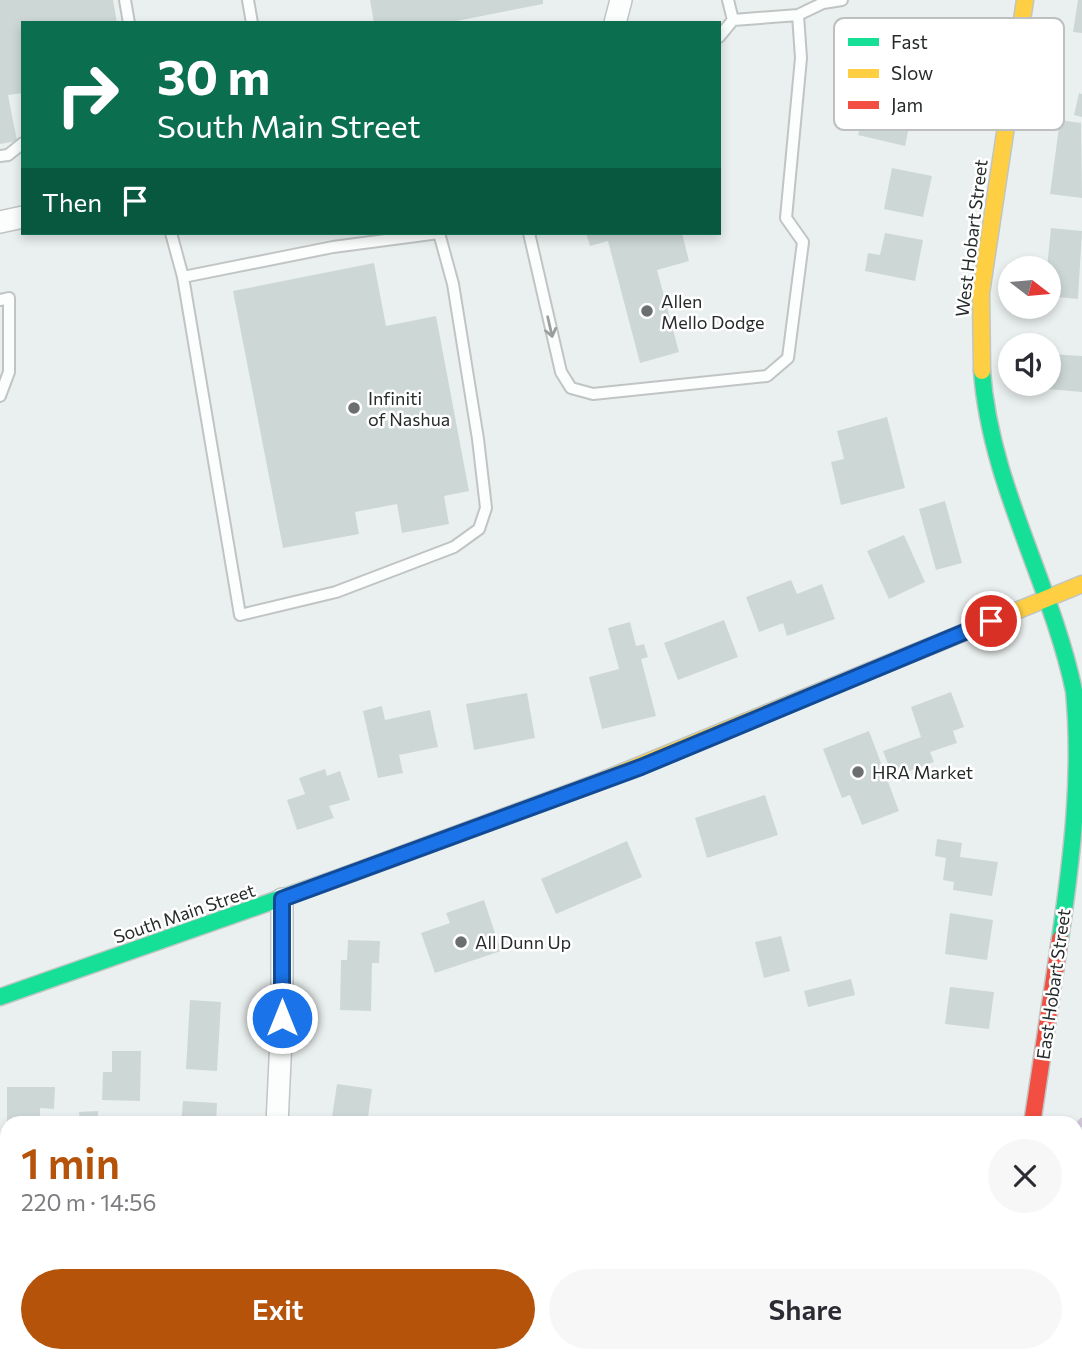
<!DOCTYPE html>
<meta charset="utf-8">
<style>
body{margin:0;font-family:Commissioner,sans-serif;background:#f7f7f7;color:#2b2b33;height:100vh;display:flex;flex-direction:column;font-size:26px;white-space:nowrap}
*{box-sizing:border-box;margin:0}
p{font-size:23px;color:#7c7c81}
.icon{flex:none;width:38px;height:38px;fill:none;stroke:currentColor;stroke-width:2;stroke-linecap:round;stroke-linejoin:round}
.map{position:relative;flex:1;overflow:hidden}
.panel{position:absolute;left:0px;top:1116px;width:1083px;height:247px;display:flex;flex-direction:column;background:#fff;border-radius:21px 21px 0 0;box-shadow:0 4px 10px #0003}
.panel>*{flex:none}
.banner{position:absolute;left:21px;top:21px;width:700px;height:214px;border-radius:0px;box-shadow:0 4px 10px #0003;background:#0b6e4f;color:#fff;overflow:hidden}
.needle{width:46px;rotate:106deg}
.buttons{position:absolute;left:998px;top:256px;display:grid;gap:14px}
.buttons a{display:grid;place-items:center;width:63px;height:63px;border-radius:50%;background:#fff;box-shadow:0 4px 10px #0003;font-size:35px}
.pin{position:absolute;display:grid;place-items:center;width:60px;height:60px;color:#fff;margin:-30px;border:4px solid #fff;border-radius:50%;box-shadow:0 2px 7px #0007}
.me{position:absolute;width:77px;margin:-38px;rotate:0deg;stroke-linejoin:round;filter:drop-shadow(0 0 5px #0008)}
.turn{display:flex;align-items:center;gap:24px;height:147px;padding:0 21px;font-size:32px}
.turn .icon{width:91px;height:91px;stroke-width:2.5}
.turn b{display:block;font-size:49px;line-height:60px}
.then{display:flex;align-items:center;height:66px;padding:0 21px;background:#0003;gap:14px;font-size:26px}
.round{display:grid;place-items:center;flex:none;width:74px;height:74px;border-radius:37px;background:#f7f7f7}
.head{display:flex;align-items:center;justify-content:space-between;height:119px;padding:0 21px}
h1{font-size:42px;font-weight:600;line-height:52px;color:#b45309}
.primary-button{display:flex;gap:14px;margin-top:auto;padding:14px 21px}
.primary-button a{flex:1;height:80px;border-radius:42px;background:#b45309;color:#fff;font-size:28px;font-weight:600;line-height:80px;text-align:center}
.primary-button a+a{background:#f7f7f7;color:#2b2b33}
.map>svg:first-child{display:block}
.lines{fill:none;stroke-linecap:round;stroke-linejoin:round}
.stream{stroke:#d2c7d9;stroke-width:8}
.building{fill:#cdd8d6}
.lane-casing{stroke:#c0c5c4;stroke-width:14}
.street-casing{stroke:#c0c5c4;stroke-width:24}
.fast-casing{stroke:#c0c5c4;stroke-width:19}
.slow-casing{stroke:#c0c5c4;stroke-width:19}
.jam-casing{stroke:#c0c5c4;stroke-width:19}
.lane{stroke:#fcfdfd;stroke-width:10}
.street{stroke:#fcfdfd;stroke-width:21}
.fast{stroke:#16e098;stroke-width:16}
.slow{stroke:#ffcf43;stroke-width:16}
.jam{stroke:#f24e42;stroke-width:16}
.oneway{stroke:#9c9e9e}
.route-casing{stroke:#114b97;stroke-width:18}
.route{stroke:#1a73e8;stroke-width:12}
.poi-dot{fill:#6b6f6f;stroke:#fff;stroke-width:2.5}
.labels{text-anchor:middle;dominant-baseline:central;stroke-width:5;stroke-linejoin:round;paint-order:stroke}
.street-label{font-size:18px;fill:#262a2a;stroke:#fff}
.poi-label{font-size:18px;fill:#262a2a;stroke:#fff;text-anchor:start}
.key{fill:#fff;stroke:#bebfbf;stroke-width:2}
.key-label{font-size:19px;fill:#262a2a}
</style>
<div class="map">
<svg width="1082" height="1363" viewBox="0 0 1082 1363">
<rect width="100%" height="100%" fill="#eaf0ef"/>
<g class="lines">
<path class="stream" d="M1081,1123L1082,1122
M486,1363L493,1356"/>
</g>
<path class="building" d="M0,0H113L117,23H23V93L8,95L17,141L0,144Z
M370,0H543V4L446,23H374Z
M1078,0H1082V33L1073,32Z
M1079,93L1082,94V117L1074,115Z
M885,96L902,100L898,119L910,122L905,146L858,135L864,112L881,116Z
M1060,120L1081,123L1082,198L1050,194Z
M892,168L932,176L923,217L884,209Z
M1051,228L1082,231L1078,299L1048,296L1047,268Z
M586,233H682L689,261L657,270L679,352L640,363L608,241L590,246Z
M885,233L923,240L915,281L865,271L868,253L880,255Z
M374,263L386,326L436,316L469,491L444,496L449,524L402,533L397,504L355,512L359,534L283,548L233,291Z
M1048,354L1082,356V392L1036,388V383H1048Z
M887,417L905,488L841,505L831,462L844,459L837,431Z
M945,501L962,563L936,570L919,509Z
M904,535L925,582L889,599L867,551Z
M791,580L797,594L822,584L835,619L787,636L783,623L759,632L746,597Z
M724,620L738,657L678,680L664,643Z
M630,622L636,646L644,644L648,657L641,659L656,716L602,729L589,677L619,669L608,628Z
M951,692L964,727L953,731L957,743L930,752L934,762L893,777L883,751L921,737L911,707Z
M527,693L535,738L474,750L466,704Z
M382,706L385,720L430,710L438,747L399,755L403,773L378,778L363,711Z
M869,731L899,811L862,825L850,795L842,798L823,749Z
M325,769L327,776L340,771L350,800L329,806L334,818L297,830L287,800L305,794L299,778Z
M765,795L778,835L707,858L695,818Z
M937,839L962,843L960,857L998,862L992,896L953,890L954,882L943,880L946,858L935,856Z
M627,841L642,877L556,914L541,879Z
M484,900L501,951L435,973L421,933L450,923L446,913Z
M950,913L993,920L987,960L945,954Z
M781,936L790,971L764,978L755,942Z
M348,940L380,941L379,963H372L371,1011L340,1010L341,960H347Z
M851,979L855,995L808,1007L804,991Z
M950,987L994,992L989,1029L945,1024Z
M190,1000L221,1002L217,1071L186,1069Z
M112,1051H141L140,1101L102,1100L103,1072H112Z
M337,1084L372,1089L367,1124H331Z
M7,1087H55L54,1109L40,1108V1121H7Z
M183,1101L217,1103L216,1124H181Z
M98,1111V1124H80L79,1112Z
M1076,1296L1082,1297V1337H1076Z
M162,1356H195V1363H162Z
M895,1356H927L926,1363H894Z"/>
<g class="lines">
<defs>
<path id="lane" d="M125,0L129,23
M248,0L252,23
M728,0L733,20
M798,15L823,3L842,0
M0,156L8,155L23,143
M171,233L183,277L240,615L336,592L454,547L479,529L486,508L478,439L453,284L439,233L333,247L183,277
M529,233L561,372L571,388L593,394L767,376L788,358L803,242L786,218L801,58L798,15L733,20L719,37
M0,300L9,298V372L0,396"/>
<path id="street" d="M615,23L621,0
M0,222L23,217
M277,1124L282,1018V899
M260,1363L261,1356
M997,1363L998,1356"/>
<path id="fast" d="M982,371C990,484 1051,582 1074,691C1082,773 1072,858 1060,939
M0,997L344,876"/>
<path id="slow" d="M982,371L981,293L1025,0
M596,783L1082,584"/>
<path id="jam" d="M344,876L596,783
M1032,1124L1060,939"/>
</defs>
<use href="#lane" class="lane-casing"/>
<use href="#street" class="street-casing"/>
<use href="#fast" class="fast-casing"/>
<use href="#slow" class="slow-casing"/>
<use href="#jam" class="jam-casing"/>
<use href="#lane" class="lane"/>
<use href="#street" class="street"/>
<use href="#fast" class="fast"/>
<use href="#slow" class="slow"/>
<use href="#jam" class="jam"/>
</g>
<defs><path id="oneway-shaft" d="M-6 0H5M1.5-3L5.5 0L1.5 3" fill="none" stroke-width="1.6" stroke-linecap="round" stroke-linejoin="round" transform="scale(1.75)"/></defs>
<use class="oneway" href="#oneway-shaft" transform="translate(550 327) rotate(77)"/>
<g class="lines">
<defs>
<path id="route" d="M282,1018V899L641,767L991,621"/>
</defs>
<use href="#route" class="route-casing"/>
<use href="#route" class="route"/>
</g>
<g class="poi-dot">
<circle cx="647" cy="311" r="7"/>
<circle cx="354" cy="408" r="7"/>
<circle cx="858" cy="772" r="7"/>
<circle cx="461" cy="942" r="7"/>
</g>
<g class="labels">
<g class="street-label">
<text transform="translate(971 238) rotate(-83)">West Hobart Street</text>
<text transform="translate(184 913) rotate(-19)">South Main Street</text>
<text transform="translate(1053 984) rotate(-82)">East Hobart Street</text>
</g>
<g class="poi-label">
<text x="661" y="301">Allen<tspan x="661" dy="21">Mello Dodge</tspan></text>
<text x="368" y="398">Infiniti<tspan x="368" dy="21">of Nashua</tspan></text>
<text x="872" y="772">HRA Market</text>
<text x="475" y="942">All Dunn Up</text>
</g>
</g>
<rect x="834" y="18" width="230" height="112" rx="10" class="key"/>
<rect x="848" y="38" width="31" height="8" fill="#16e098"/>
<rect x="848" y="69" width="31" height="9" fill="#ffcf43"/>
<rect x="848" y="101" width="31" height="8" fill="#f24e42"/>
<g class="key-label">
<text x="891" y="49">Fast</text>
<text x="891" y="80">Slow</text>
<text x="891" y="112">Jam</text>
</g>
</svg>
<div class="buttons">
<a><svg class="needle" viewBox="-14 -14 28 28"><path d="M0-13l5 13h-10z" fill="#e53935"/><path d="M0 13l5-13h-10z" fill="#7c7c81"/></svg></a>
<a><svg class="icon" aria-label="sound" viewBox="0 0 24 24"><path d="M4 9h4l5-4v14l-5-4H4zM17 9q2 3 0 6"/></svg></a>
</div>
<div class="pin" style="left:991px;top:621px;background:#d93025"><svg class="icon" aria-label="arrive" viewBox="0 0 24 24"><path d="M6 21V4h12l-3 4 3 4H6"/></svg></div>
<svg class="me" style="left:282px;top:1018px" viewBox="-20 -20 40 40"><circle r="17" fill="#1a73e8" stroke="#fff" stroke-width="3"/><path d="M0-11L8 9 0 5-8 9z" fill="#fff"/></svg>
<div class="banner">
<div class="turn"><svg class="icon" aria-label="right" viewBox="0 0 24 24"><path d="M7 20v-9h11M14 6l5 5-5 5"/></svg><div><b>30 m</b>South Main Street</div></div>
<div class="then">Then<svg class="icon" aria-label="arrive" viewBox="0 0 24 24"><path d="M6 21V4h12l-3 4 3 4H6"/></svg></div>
</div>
<section class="panel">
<div class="head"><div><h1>1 min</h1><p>220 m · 14:56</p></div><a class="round"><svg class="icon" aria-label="close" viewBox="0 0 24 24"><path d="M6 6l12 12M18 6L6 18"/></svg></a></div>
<div class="primary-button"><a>Exit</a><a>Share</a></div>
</section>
</div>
